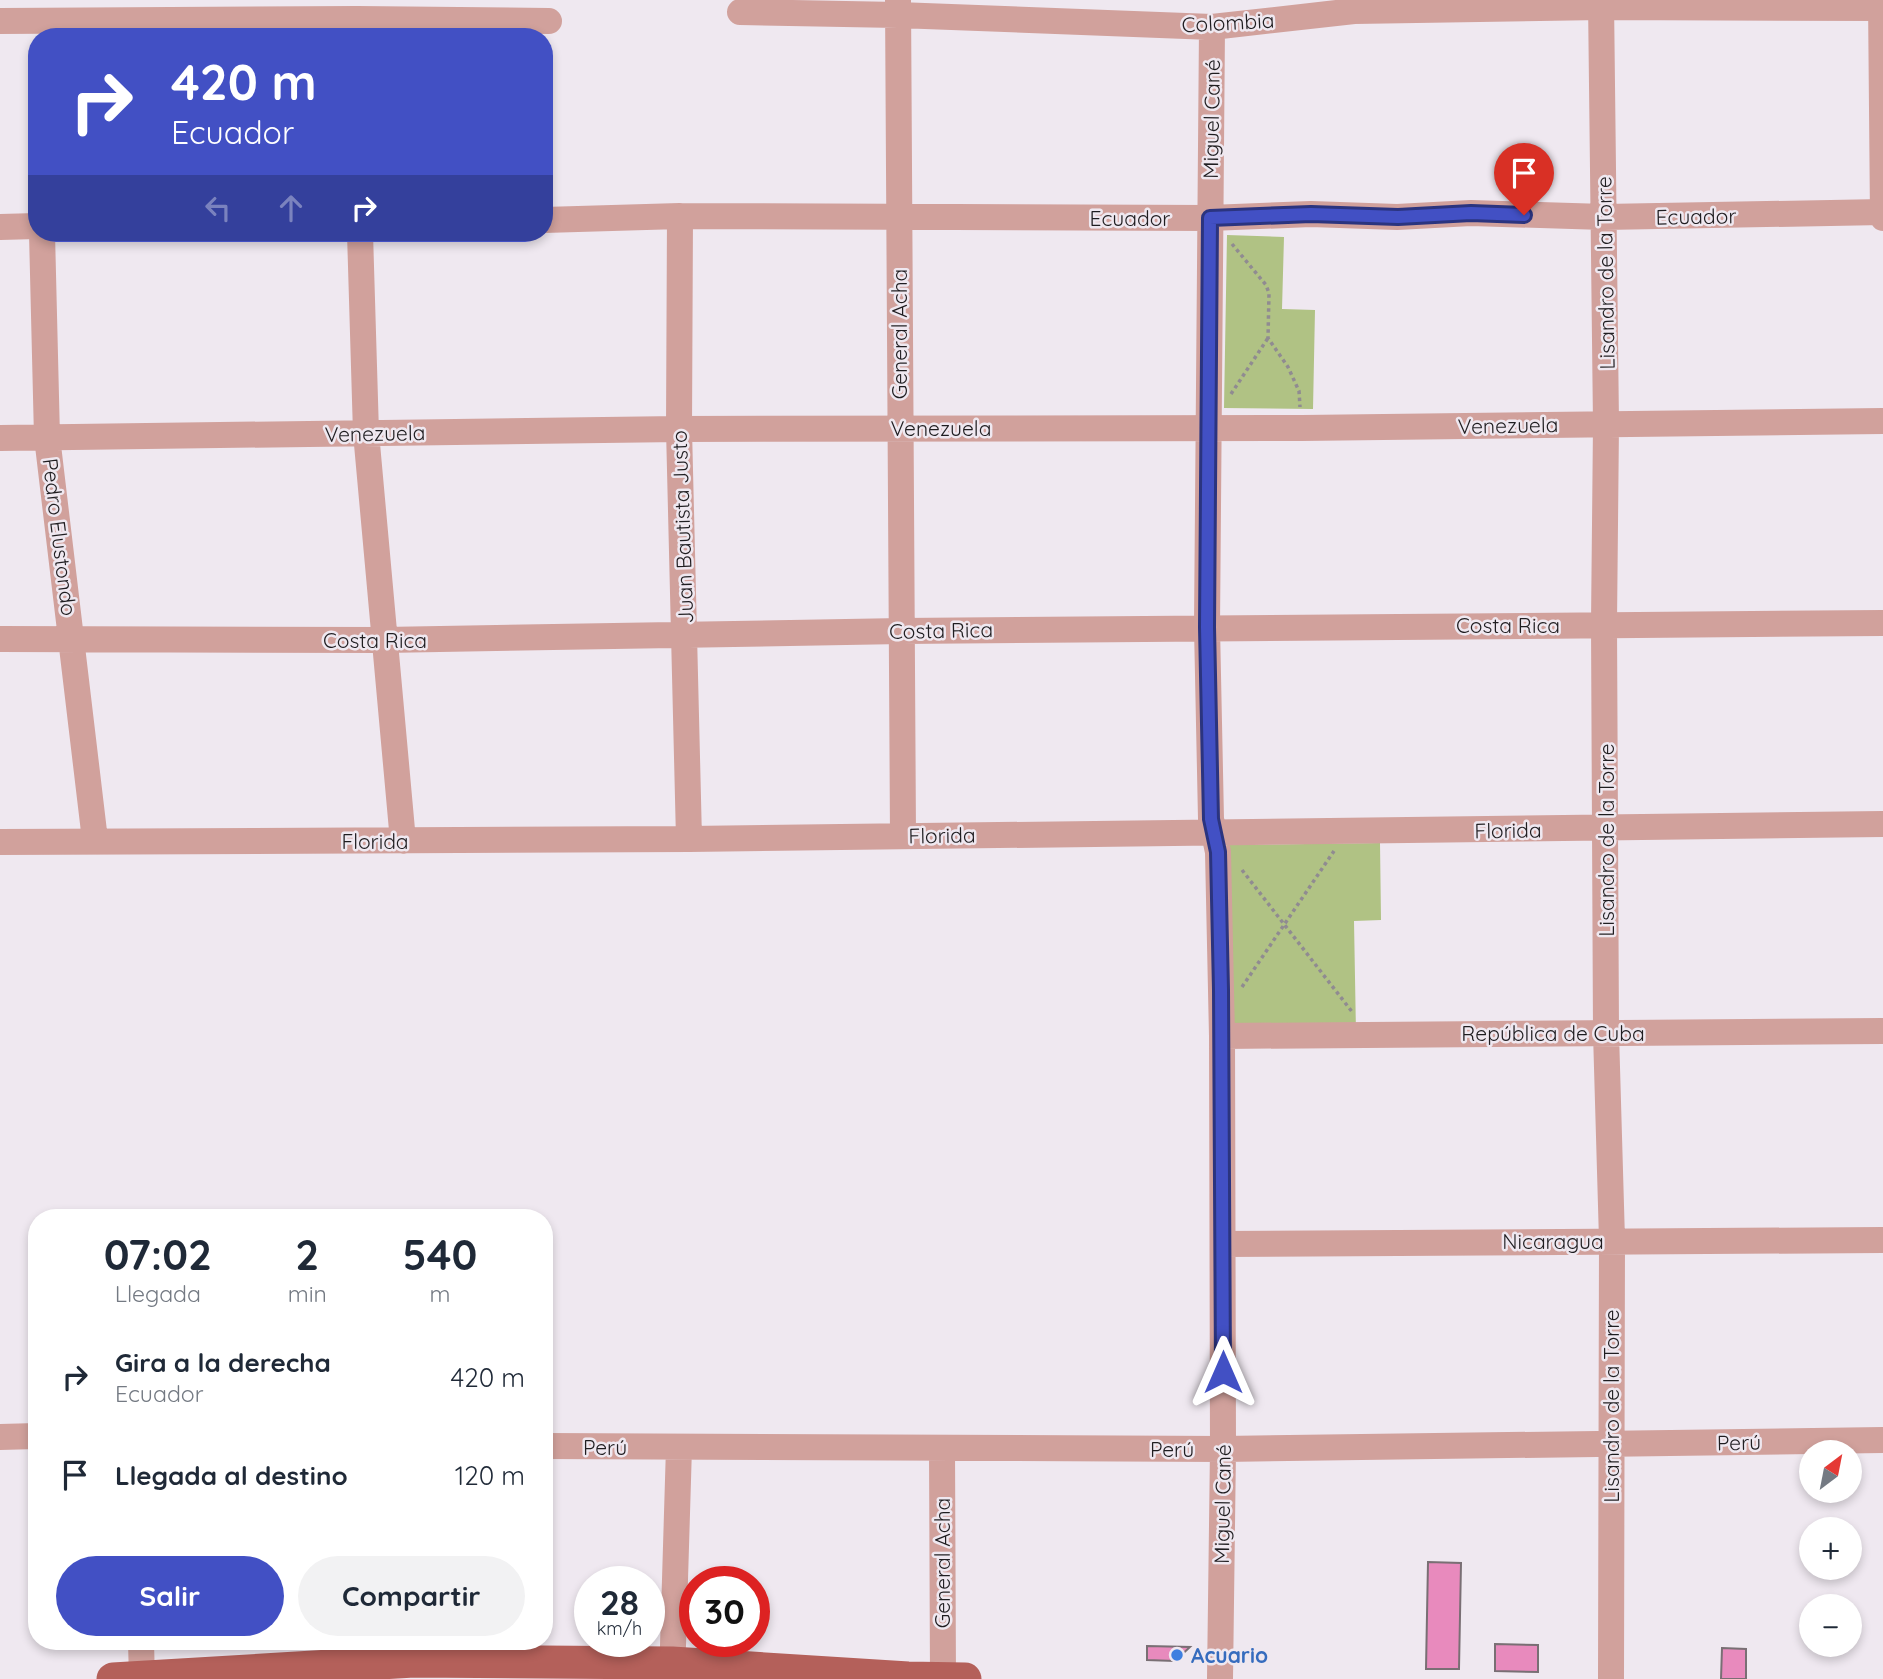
<!DOCTYPE html>
<html lang="es">
<meta charset="utf-8">
<style>
body{margin:0;font-family:Quicksand,sans-serif;background:#f2f2f3;color:#1f2937;height:100vh;display:flex;flex-direction:column;font-size:26px;white-space:nowrap}
*{box-sizing:border-box;margin:0}
p{font-size:23px;color:#747a83}
.icon{flex:none;width:38px;height:38px;fill:none;stroke:currentColor;stroke-width:2;stroke-linecap:round;stroke-linejoin:round}
.map{position:relative;flex:1;overflow:hidden}
.side{position:absolute;left:28px;top:1209px;width:525px;height:441px;display:flex;flex-direction:column;background:#fff;border-radius:28px;box-shadow:0 4px 10px #0003}
.side>*{flex:none}
.top-card{position:absolute;left:28px;top:28px;width:525px;height:214px;border-radius:28px;box-shadow:0 4px 10px #0003;background:#4250c4;color:#fff;overflow:hidden}
.needle{width:46px;rotate:32deg}
.fabs{position:absolute;left:1799px;top:1440px;display:grid;gap:14px}
.fabs a{display:grid;place-items:center;width:63px;height:63px;border-radius:50%;background:#fff;box-shadow:0 4px 10px #0003;font-size:35px}
.speed{position:absolute;left:574px;top:1566px;display:flex;gap:14px;font-size:35px;font-weight:700;text-align:center}
.speed>*{display:grid;place-content:center;width:91px;height:91px;border-radius:50%;background:#fff;box-shadow:0 4px 10px #0003;line-height:1}
.speed small{font-size:18px;font-weight:400}
.speed .limit{border:10px solid #d22;background:#fff;color:#111}
.pin{position:absolute;display:grid;place-items:center;width:60px;height:60px;color:#fff;margin:-72px -30px;border-radius:50% 50% 50% 0;rotate:-45deg;box-shadow:0 0 7px #0007}
.pin .icon{rotate:45deg}
.me{position:absolute;width:77px;margin:-38px;rotate:0deg;stroke-linejoin:round;filter:drop-shadow(0 0 5px #0008)}
.turn{display:flex;align-items:center;gap:24px;height:147px;padding:0 28px;font-size:32px}
.turn .icon{width:91px;height:91px;stroke-width:2.5}
.turn b{display:block;font-size:49px;line-height:60px}
.lanes{display:flex;align-items:center;height:66px;padding:0 28px;background:#0003;justify-content:center;gap:35px;direction:ltr}
.lanes .off{opacity:.35}
.eta{display:flex;justify-content:space-evenly;align-items:center;height:119px;text-align:center}
.eta b{font-size:42px;font-weight:700;line-height:49px}
.button{display:flex;gap:14px;margin-top:auto;padding:14px 28px}
.button a{flex:1;height:80px;border-radius:42px;background:#4250c4;color:#fff;font-size:28px;font-weight:700;line-height:80px;text-align:center}
.button a+a{background:#f2f2f3;color:#1f2937}
ul{padding:0;list-style:none}
li{display:flex;align-items:center;gap:21px;height:98px;padding:0 28px}
li div{flex:1}
li b{display:block;font-size:26px}
li em{font-style:normal}
.map>svg:first-child{display:block}
.green{fill:#b0c284}
.building{fill:#e88abd;stroke:#796f74;stroke-width:2}
.lines{fill:none;stroke-linecap:round;stroke-linejoin:round}
.path{stroke:#908b91;stroke-width:3.5;stroke-dasharray:3.5 3.5;stroke-linecap:butt}
.minor{stroke:#d1a19c;stroke-width:26}
.major{stroke:#b4605a;stroke-width:33}
.route-casing{stroke:#2b347f;stroke-width:18}
.route{stroke:#4250c4;stroke-width:12}
.shop-dot{fill:#3f7fe0;stroke:#efe8f0;stroke-width:2.5}
.labels{text-anchor:middle;dominant-baseline:central;stroke-width:5;stroke-linejoin:round;paint-order:stroke}
.street-label{font-size:21px;fill:#1f1d20;stroke:#efe8f0}
.shop-label{font-size:21px;font-weight:bold;fill:#366cbe;stroke:#efe8f0;text-anchor:start}
</style>
<div class="map">
<svg width="1883" height="1679" viewBox="0 0 1883 1679">
<rect width="100%" height="100%" fill="#efe8f0"/>
<path class="green" d="M1227,235L1284,237L1282,309L1315,310L1313,409L1224,408Z
M1380,843L1381,920L1354,921L1356,1033L1231,1029L1227,845Z"/>
<path class="building" d="M1428,1562L1461,1563L1459,1669H1426Z
M1495,1644L1538,1645V1672L1495,1671Z
M1147,1646L1190,1647L1175,1661L1147,1660Z
M1722,1648L1746,1649V1679H1721Z"/>
<g class="lines">
<path class="path" d="M1232,244L1266,285L1269,293L1268,338L1288,367L1299,391L1300,407
M1231,394L1268,338
M1242,870L1353,1013
M1242,987L1334,851"/>
<path class="minor" d="M898,0L903,836
M1601,0L1606,424L1604,624L1606,1033L1612,1240L1611,1679
M1881,0L1883,218
M740,12L898,15L1212,27L1354,11L1601,7L1883,8
M0,21L357,19L549,21
M1212,27L1207,627L1211,819L1218,852L1222,1036L1223,1449L1220,1679
M680,216L679,429L689,839
M544,220L680,216L1210,218L1311,214L1397,217L1471,213L1604,217L1883,212
M0,227L37,226
M42,233L47,437L95,840
M360,233L366,433L403,841
M0,438L679,429L1302,428L1883,421
M0,639L384,640L902,631L1883,623
M0,842L689,839L1883,824
M1222,1036L1883,1031
M1223,1244L1883,1240
M0,1437L37,1436
M544,1446L1223,1449L1883,1440
M942,1448L943,1678
M141,1642L142,1679
M672,1679L679,1447"/>
<path class="major" d="M113,1679L414,1661L672,1663L908,1678L965,1679"/>
</g>
<g class="lines">
<defs>
<path id="route" d="M1223,1372L1221,990L1218,852L1211,819L1207,627L1210,218L1311,214L1398,217L1471,213L1524,215"/>
</defs>
<use href="#route" class="route-casing"/>
<use href="#route" class="route"/>
</g>
<circle class="shop-dot" cx="1177" cy="1655" r="7"/>
<g class="labels">
<g class="street-label">
<text transform="translate(1228 22) rotate(-3)">Colombia</text>
<text transform="translate(1211 119) rotate(-89)">Miguel Cané</text>
<text transform="translate(1696 216) rotate(-1)">Ecuador</text>
<text x="1130" y="218">Ecuador</text>
<text transform="translate(1605 273) rotate(-91)">Lisandro de la Torre</text>
<text transform="translate(899 334) rotate(-90)">General Acha</text>
<text transform="translate(1508 425) rotate(-1)">Venezuela</text>
<text x="941" y="428">Venezuela</text>
<text transform="translate(375 433) rotate(-1)">Venezuela</text>
<text transform="translate(682 527) rotate(-92)">Juan Bautista Justo</text>
<text transform="translate(60 537) rotate(83)">Pedro Elustondo</text>
<text x="1508" y="625">Costa Rica</text>
<text transform="translate(941 630) rotate(-1)">Costa Rica</text>
<text x="375" y="640">Costa Rica</text>
<text transform="translate(1508 830) rotate(-1)">Florida</text>
<text transform="translate(942 835) rotate(-1)">Florida</text>
<text transform="translate(1606 840) rotate(-90)">Lisandro de la Torre</text>
<text x="375" y="841">Florida</text>
<text x="1553" y="1033">República de Cuba</text>
<text x="1553" y="1241">Nicaragua</text>
<text transform="translate(1611 1406) rotate(-90)">Lisandro de la Torre</text>
<text transform="translate(1739 1442) rotate(-1)">Perú</text>
<text x="605" y="1447">Perú</text>
<text x="1172" y="1449">Perú</text>
<text transform="translate(1222 1504) rotate(-89)">Miguel Cané</text>
<text transform="translate(942 1563) rotate(-90)">General Acha</text>
</g>
<g class="shop-label">
<text x="1191" y="1655">Acuario</text>
</g>
</g>
</svg>
<div class="fabs">
<a><svg class="needle" viewBox="-14 -14 28 28"><path d="M0-13l5 13h-10z" fill="#e53935"/><path d="M0 13l5-13h-10z" fill="#747a83"/></svg></a>
<a>+</a>
<a>−</a>
</div>
<div class="speed"><div>28<small>km/h</small></div><div class="limit">30</div></div>
<div class="pin" style="left:1524px;top:215px;background:#d93025"><svg class="icon" aria-label="arrive" viewBox="0 0 24 24"><path d="M6 21V4h12l-3 4 3 4H6"/></svg></div>
<svg class="me" style="left:1223px;top:1372px" viewBox="-20 -20 40 40"><path d="M0-17L14 15 0 8-14 15z" fill="#4250c4" stroke="#fff" stroke-width="4"/></svg>
<div class="top-card">
<div class="turn"><svg class="icon" aria-label="right" viewBox="0 0 24 24"><path d="M7 20v-9h11M14 6l5 5-5 5"/></svg><div><b>420 m</b>Ecuador</div></div>
<div class="lanes"><svg class="icon off" aria-label="left" viewBox="0 0 24 24"><path d="M17 20v-9H6M10 6l-5 5 5 5"/></svg><svg class="icon off" aria-label="ahead" viewBox="0 0 24 24"><path d="M12 20V5M6 11l6-6 6 6"/></svg><svg class="icon" aria-label="right" viewBox="0 0 24 24"><path d="M7 20v-9h11M14 6l5 5-5 5"/></svg></div>
</div>
<section class="side">
<div class="eta">
<div><b>07:02</b><p>Llegada</p></div>
<div><b>2</b><p>min</p></div>
<div><b>540</b><p>m</p></div>
</div>
<ul>
<li><svg class="icon" aria-label="right" viewBox="0 0 24 24"><path d="M7 20v-9h11M14 6l5 5-5 5"/></svg><div><b>Gira a la derecha</b><p>Ecuador</p></div><em>420 m</em></li>
<li><svg class="icon" aria-label="arrive" viewBox="0 0 24 24"><path d="M6 21V4h12l-3 4 3 4H6"/></svg><div><b>Llegada al destino</b></div><em>120 m</em></li>
</ul>
<div class="button"><a>Salir</a><a>Compartir</a></div>
</section>
</div>
